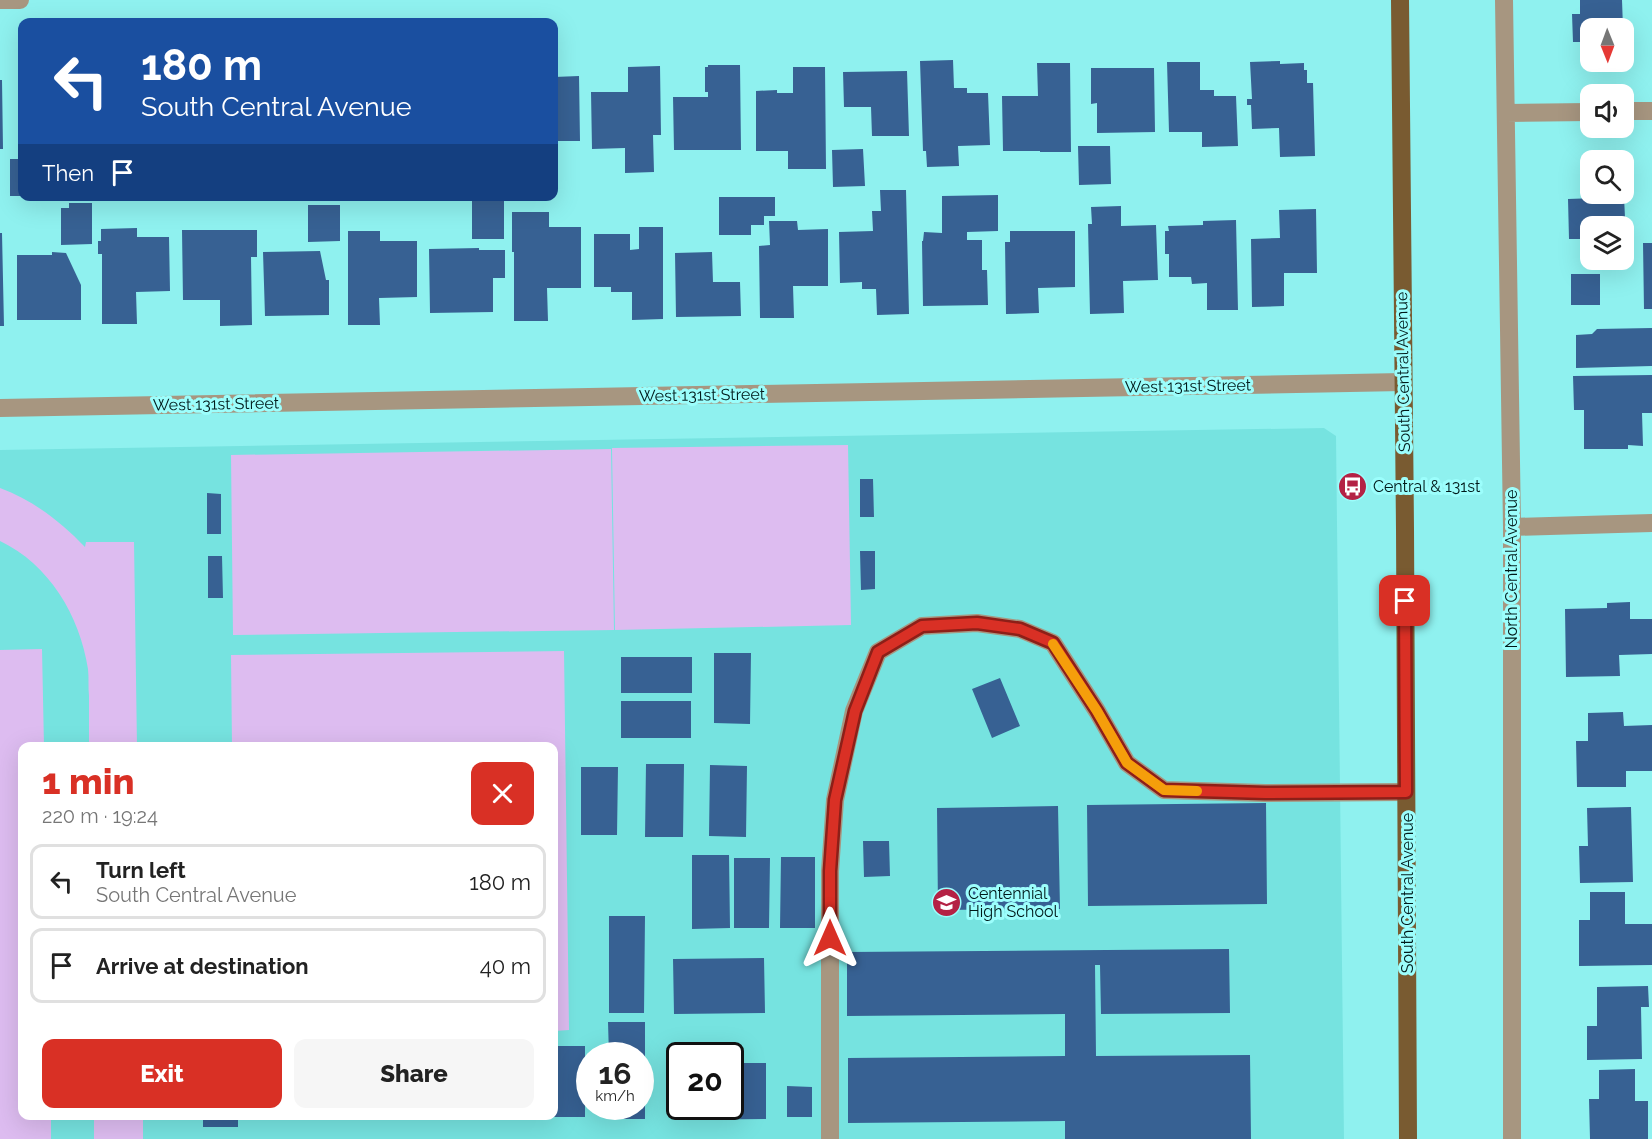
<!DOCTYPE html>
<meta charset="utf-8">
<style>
body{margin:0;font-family:Raleway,sans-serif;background:#f6f6f6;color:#222;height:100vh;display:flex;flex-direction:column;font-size:22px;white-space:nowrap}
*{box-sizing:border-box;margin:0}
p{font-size:20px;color:#767676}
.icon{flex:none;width:33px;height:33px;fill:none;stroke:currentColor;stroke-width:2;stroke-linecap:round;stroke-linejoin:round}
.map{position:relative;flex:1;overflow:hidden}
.sheet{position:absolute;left:18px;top:742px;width:540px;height:378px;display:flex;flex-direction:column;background:#fff;border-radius:12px;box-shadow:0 6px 24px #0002}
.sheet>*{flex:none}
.hud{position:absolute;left:18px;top:18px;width:540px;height:183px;border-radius:12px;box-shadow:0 6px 24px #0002;background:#1a4fa0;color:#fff;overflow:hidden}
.needle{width:39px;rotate:179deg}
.tools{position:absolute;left:1580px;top:18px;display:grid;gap:12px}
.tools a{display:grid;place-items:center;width:54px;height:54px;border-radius:12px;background:#fff;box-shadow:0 6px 24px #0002;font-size:30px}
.speed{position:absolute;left:576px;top:1042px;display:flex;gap:12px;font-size:30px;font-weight:700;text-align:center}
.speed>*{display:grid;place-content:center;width:78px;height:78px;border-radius:50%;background:#fff;box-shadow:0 6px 24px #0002;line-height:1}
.speed small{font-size:15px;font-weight:400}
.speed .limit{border:3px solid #111;border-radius:9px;background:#fff;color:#111}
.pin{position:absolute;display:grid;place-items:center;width:51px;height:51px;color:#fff;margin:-26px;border-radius:12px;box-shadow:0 3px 9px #0006}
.me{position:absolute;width:66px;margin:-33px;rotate:0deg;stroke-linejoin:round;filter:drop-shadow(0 0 4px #0008)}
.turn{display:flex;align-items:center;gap:21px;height:126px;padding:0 24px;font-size:27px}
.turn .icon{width:78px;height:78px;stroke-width:2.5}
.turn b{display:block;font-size:42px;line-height:51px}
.then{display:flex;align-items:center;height:57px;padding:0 24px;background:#0003;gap:12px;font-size:22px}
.round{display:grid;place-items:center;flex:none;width:63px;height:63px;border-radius:12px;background:#f6f6f6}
.overview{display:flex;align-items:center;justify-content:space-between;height:102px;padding:0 24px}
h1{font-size:36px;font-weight:800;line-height:45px;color:#d93025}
.button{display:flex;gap:12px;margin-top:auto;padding:12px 24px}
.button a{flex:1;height:69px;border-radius:12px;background:#d93025;color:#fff;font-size:24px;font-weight:800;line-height:69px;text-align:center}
.button a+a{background:#f6f6f6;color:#222}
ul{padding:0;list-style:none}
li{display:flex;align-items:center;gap:18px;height:75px;margin:0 12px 9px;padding:0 12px;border:3px solid #e0e0e0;border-radius:12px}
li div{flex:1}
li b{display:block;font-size:22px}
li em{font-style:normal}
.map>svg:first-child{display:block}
.built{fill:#76e3e0;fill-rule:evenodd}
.green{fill:#ddbcf0}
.building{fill:#376193}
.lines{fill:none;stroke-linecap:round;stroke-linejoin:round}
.lane{stroke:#a79680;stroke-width:18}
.street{stroke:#a79680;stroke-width:18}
.primary{stroke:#795b31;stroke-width:18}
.route-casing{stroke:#8d1f18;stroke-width:15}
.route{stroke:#d93025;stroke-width:10}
.slow{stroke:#f59e0b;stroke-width:10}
.labels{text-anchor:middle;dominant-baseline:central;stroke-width:6;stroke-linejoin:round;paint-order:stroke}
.street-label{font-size:16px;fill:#001919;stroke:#9cfefc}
.poi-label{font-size:16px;fill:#001919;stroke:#9cfefc;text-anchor:start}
</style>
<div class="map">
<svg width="1652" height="1139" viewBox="0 0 1652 1139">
<rect width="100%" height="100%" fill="#8ff1ef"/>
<path class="built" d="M1324,428L1336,436L1344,1139H0V450ZM22,747H554V1116H22ZM590,1056H640V1107H590ZM680,1056H730V1107H680Z"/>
<path class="green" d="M848,445L851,625L615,630L612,448Z
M611,449L614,630L233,635L231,455Z
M0,488C33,500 61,522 85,547L86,542H134L137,747H89C89,730 89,713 89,696C88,687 89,678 88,669C80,616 49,564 0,541Z
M42,649L44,747H22V1116H51V1139H0V650Z
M564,651L569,1030L554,1031V747H232L231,655Z
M94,1116H143V1139H94Z"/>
<path class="building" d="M1580,0H1622L1623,28H1590V42H1573L1572,14H1580Z
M953,60L954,88H967V93H988L990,145L958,146L959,166L927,167L926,151H923L920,61Z
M1280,61V64L1304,63V70H1307V83H1313L1315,156L1280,157L1279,128L1252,129L1251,105H1247V99H1252L1250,62Z
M1167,62H1200V90H1214V96H1236L1238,146L1202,147V132H1169Z
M1037,63H1070L1071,152H1040V151H1003L1002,96H1038Z
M708,65H740L741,150H674L673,97H708V92H705V67H708Z
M660,66L661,135H653L654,172L625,173V148L592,149L591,92H628V67Z
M793,67H825L826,169H788V151H756V91L777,90V93H793Z
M1091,68H1154L1155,132L1097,133V103L1091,104Z
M907,71L909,136H872L871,107H844L843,72Z
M579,76L580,141H554V77Z
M0,80H2L3,149H0Z
M1078,146H1110L1111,184L1079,185Z
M863,149L865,186L833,187L832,150Z
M10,159H22V196H10Z
M880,190H906L909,314L877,315L876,289H862V282L840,283L839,232L873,231L872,211H881Z
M998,195V231L967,232V240H982V270H987L988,305L923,306L922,241H923L924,232L942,233V196Z
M719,197H775V216H764V225H751V235H719Z
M1624,197L1626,238H1623V226H1590V239H1569L1568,199Z
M472,201H504V239H472Z
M69,203H92V244L61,245V208H69Z
M308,205H340V241L308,242Z
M1121,206V226L1156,225L1158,280L1123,281L1124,313L1090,314L1088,224H1092L1091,207Z
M1316,209L1317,273H1284V306L1252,307L1251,239L1280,238L1279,210Z
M512,212H549V227H581V288H547L548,321H514V252H512Z
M1236,220L1238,310H1207V283L1192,284L1191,277H1169V254H1165V231H1169L1168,226L1203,225V221Z
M769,221H797L798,230L828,229V286H793L794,318H760L759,246L770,245Z
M639,227H663V319L632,320V292H611V287H594V234H630V250L639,249Z
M137,228V237H169L170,291L136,292L137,324H102V254H98V241H101V229Z
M182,230H257V257H251L252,325L220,326V300H183Z
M348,231H380V241H417V297L379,298L380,325H348Z
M1010,231H1075V287L1038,288L1039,313L1006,314L1005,242H1010Z
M0,233H2L4,326H0Z
M1643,243H1652V309H1644Z
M479,248V250H505V278H493V312L430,313L429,249Z
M320,251L326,280H329V315L265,316L263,252Z
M52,252L66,253L81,285V320H17V255H52Z
M712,252L713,282H740L741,316L676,317L675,253Z
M1571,274H1600V305H1571Z
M1652,328V366L1576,368V335L1592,334L1597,329Z
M1652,375V413H1642L1643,446L1628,445V449H1584V410H1574L1573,376Z
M860,479H873L874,517H860Z
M207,493L221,494V534H207Z
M860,551H875V589L861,590Z
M208,556H222L223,598H208Z
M1630,602V619H1652V654L1619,655L1620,676L1566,677L1565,609L1607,608V603Z
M714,653H751L750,724L714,723Z
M621,657H692V693H621Z
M1000,678L1020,726L992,738L972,689Z
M621,701H691V738H621Z
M1623,712L1624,726L1652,725V771H1626V787H1577L1576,741H1588V713Z
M646,764H684L683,837H645Z
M710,765L747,766L746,837L709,836Z
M581,767H618L617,835H581Z
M1266,803L1267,904L1088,906L1087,805Z
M1058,806L1060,909L938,910L937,808Z
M1631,807L1633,882L1580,883L1579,846H1588L1587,808Z
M863,841H889L890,876L864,877Z
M692,855H729L730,928L692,929Z
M781,857H815V928H780Z
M734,858H770L769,928H734Z
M1590,892H1625V924H1652V965L1579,966V920H1590Z
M609,916H645L644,1013H609Z
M1229,949L1230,1013L1101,1014L1100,965H1095L1096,1056L1250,1055L1251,1139H1065V1121L848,1123V1058L1065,1056V1014L847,1016V952Z
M764,958L765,1013L674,1014L673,959Z
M1648,986L1649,1007H1641L1642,1059L1587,1060V1026H1597V987Z
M608,1022H645V1119H609V1107H640V1056H609Z
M554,1046H585V1117H554Z
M730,1063H766V1119L675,1120V1064H680V1107H730Z
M1635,1069V1101H1648V1139H1590L1589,1099H1599V1070Z
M787,1086L812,1087V1117H787Z
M203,1116H238V1127H203Z"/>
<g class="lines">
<path class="lane" d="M830,1139V871L835,800L854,711L878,652L922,626L977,623L1020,629L1053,643L1097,711L1127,763L1164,790L1265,793L1406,792"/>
<path class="street" d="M0,0H20
M1504,0L1512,527V1139
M1623,111H1652
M1506,113L1590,112
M0,408L1403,382
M1512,527L1652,523"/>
<path class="primary" d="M1400,0L1405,529L1408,1139"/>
</g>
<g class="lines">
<defs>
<path id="route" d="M830,938V871L835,800L855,711L878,652L922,626L977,623L1020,629L1053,643L1097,711L1127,763L1164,790L1265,793L1406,792L1405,601"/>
</defs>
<use href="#route" class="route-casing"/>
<use href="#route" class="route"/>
<path class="slow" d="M1053,644L1097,711L1127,763L1164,790L1197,791"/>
</g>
<defs>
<symbol id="bus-disc" viewBox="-11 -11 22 22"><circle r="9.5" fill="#b42245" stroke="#9cfefc"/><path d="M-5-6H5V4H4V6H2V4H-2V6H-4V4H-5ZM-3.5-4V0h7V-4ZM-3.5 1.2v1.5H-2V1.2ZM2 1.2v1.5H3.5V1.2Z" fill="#fff"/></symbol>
<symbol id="school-disc" viewBox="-11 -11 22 22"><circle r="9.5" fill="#b42245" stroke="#9cfefc"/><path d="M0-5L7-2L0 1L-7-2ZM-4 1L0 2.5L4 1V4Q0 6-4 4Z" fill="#fff"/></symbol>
</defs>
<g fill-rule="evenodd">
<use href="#bus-disc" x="1336" y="470" width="33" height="33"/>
<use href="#school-disc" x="930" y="886" width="33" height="33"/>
</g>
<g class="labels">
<g class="street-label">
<text transform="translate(1403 372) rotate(-91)">South Central Avenue</text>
<text transform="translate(1188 386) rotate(-1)">West 131st Street</text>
<text transform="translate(702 395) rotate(-1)">West 131st Street</text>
<text transform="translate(216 404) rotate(-1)">West 131st Street</text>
<text transform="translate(1511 569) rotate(-90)">North Central Avenue</text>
<text transform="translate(1407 893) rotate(-90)">South Central Avenue</text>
</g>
<g class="poi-label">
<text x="1373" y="486">Central &amp; 131st</text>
<text x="968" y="893">Centennial<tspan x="968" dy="18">High School</tspan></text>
</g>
</g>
</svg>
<div class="tools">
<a><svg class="needle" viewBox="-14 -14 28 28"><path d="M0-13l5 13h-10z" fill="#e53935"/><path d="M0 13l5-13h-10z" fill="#767676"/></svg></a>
<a><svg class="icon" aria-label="sound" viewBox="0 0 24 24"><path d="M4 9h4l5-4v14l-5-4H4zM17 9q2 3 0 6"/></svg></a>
<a><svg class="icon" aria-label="search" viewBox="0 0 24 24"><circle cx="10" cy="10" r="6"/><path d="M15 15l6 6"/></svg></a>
<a><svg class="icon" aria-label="layers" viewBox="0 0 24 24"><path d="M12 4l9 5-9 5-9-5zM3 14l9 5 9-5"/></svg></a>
</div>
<div class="speed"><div>16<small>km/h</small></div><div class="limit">20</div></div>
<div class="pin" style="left:1405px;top:601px;background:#d93025"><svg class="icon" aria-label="arrive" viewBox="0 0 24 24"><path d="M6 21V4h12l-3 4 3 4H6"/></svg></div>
<svg class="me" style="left:830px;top:938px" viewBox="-20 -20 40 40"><path d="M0-17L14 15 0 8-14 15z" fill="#d93025" stroke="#fff" stroke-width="4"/></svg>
<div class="hud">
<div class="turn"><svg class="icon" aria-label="left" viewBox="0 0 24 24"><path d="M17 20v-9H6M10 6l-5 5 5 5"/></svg><div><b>180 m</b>South Central Avenue</div></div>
<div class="then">Then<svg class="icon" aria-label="arrive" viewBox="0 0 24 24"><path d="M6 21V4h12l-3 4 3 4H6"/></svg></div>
</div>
<section class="sheet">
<div class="overview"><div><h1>1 min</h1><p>220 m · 19:24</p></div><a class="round" style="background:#d93025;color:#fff"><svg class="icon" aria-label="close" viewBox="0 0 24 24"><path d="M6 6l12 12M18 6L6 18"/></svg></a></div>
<ul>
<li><svg class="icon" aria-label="left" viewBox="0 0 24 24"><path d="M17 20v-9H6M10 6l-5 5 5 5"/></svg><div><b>Turn left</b><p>South Central Avenue</p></div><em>180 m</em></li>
<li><svg class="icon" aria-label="arrive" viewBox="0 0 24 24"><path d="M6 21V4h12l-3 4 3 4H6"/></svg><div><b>Arrive at destination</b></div><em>40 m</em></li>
</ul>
<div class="button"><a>Exit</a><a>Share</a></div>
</section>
</div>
